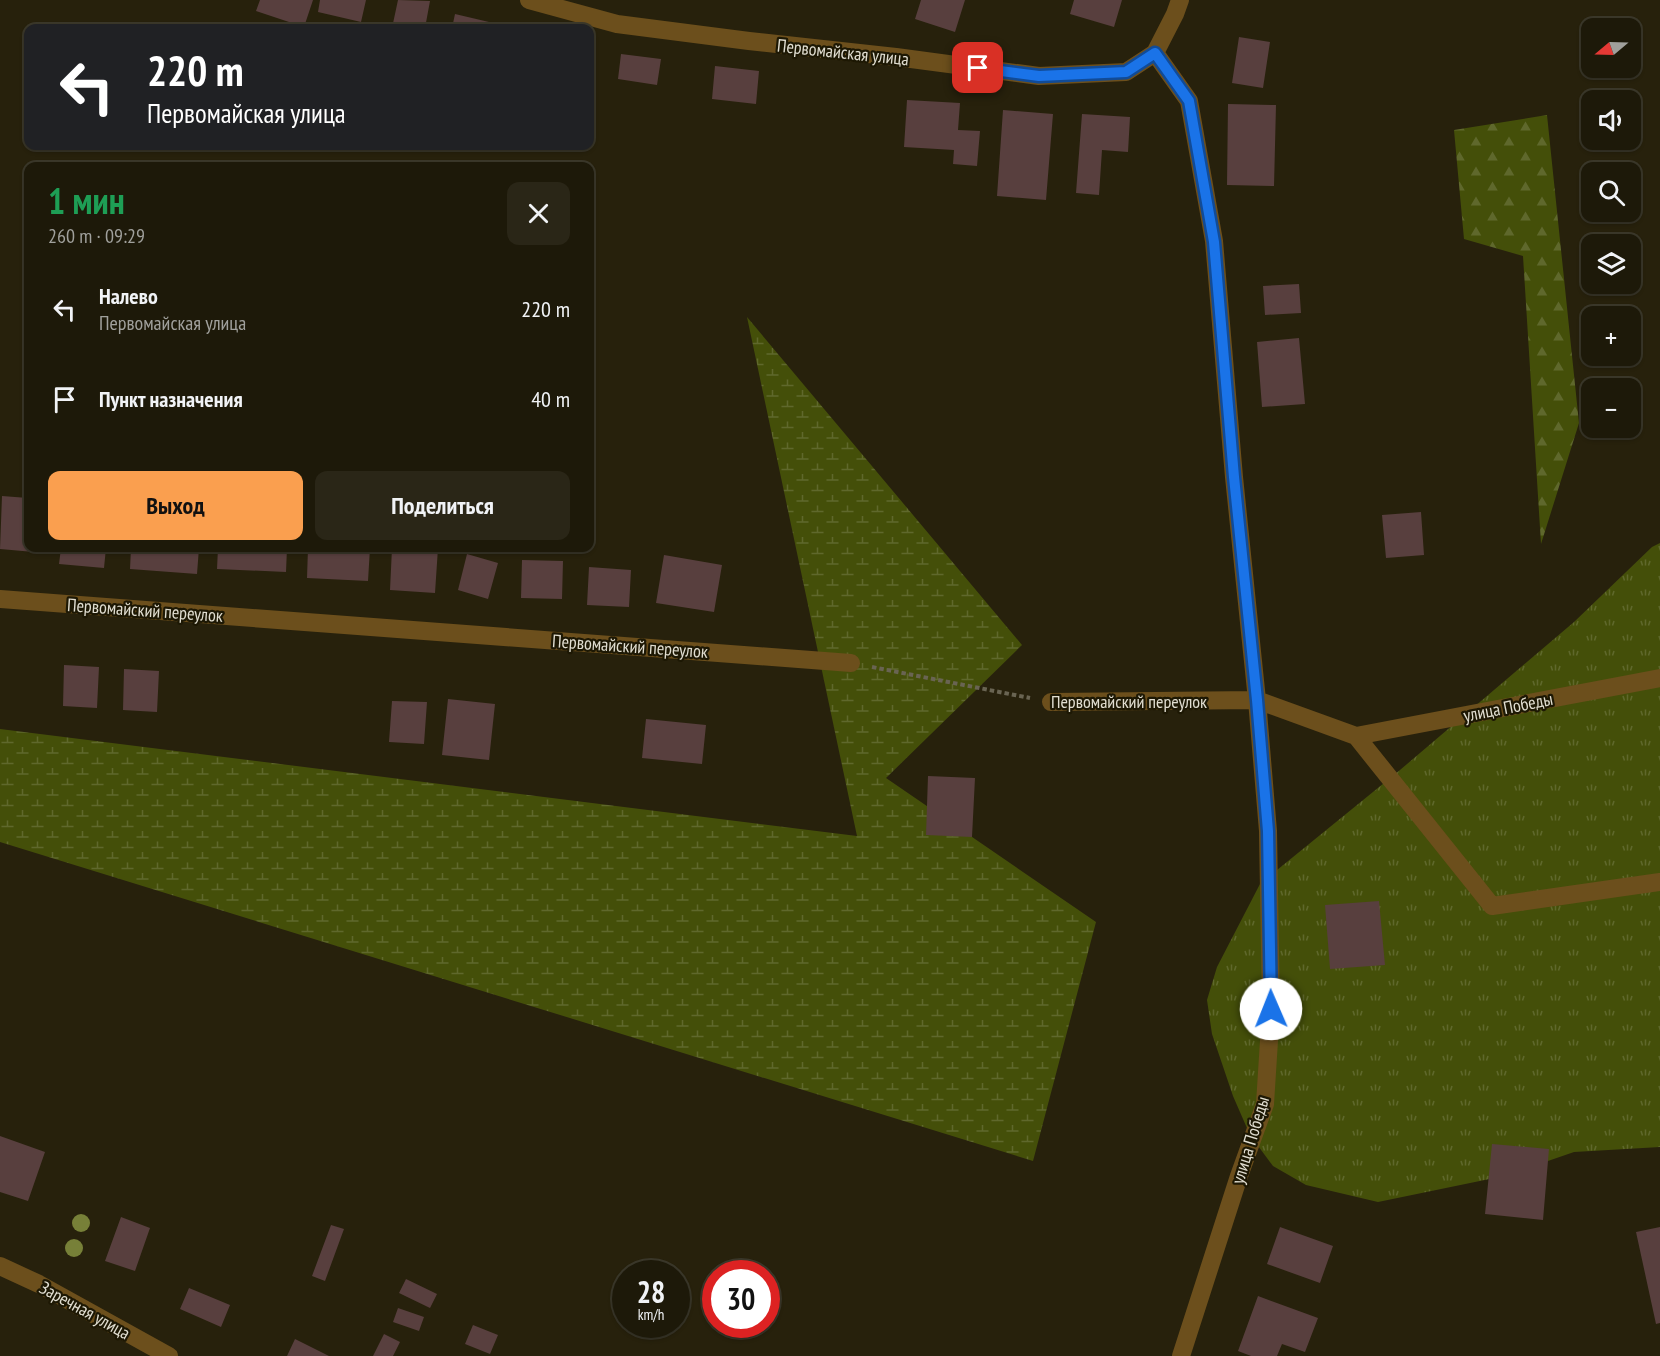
<!DOCTYPE html>
<html lang="ru">
<meta charset="utf-8">
<style>
body{margin:0;font-family:"PT Sans Narrow",sans-serif;background:#2a2617;color:#f1f3f6;height:100vh;display:flex;flex-direction:column;font-size:22px;white-space:nowrap}
*{box-sizing:border-box;margin:0}
p{font-size:20px;color:#a0a09c}
.icon{flex:none;width:33px;height:33px;fill:none;stroke:currentColor;stroke-width:2;stroke-linecap:round;stroke-linejoin:round}
.map{position:relative;flex:1;overflow:hidden}
.side{position:absolute;left:24px;top:162px;width:570px;height:390px;display:flex;flex-direction:column;background:#1d1909;border-radius:12px;box-shadow:0 2px 4px #0004,0 0 0 2px #3b382a}
.side>*{flex:none}
.guide{position:absolute;left:24px;top:24px;width:570px;height:126px;border-radius:12px;box-shadow:0 2px 4px #0004,0 0 0 2px #3b382a;background:#202124;color:#fff;overflow:hidden}
.needle{width:39px;rotate:251deg}
.controls{position:absolute;left:1581px;top:18px;display:grid;gap:12px}
.controls a{display:grid;place-items:center;width:60px;height:60px;border-radius:12px;background:#1d1909;box-shadow:0 2px 4px #0004,0 0 0 2px #3b382a;font-size:30px}
.speed{position:absolute;left:612px;top:1260px;display:flex;gap:12px;font-size:30px;font-weight:700;text-align:center}
.speed>*{display:grid;place-content:center;width:78px;height:78px;border-radius:50%;background:#1d1909;box-shadow:0 2px 4px #0004,0 0 0 2px #3b382a;line-height:1}
.speed small{font-size:15px;font-weight:400}
.speed .limit{border:9px solid #d22;background:#fff;color:#111}
.pin{position:absolute;display:grid;place-items:center;width:51px;height:51px;color:#fff;margin:-26px;border-radius:12px;box-shadow:0 3px 9px #0006}
.me{position:absolute;width:66px;margin:-33px;rotate:359deg;stroke-linejoin:round;filter:drop-shadow(0 0 4px #0008)}
.turn{display:flex;align-items:center;gap:21px;height:126px;padding:0 24px;font-size:27px}
.turn .icon{width:78px;height:78px;stroke-width:2.5}
.turn b{display:block;font-size:42px;line-height:51px}
.round{display:grid;place-items:center;flex:none;width:63px;height:63px;border-radius:12px;background:#2a2617}
.summary{display:flex;align-items:center;justify-content:space-between;height:102px;padding:0 24px}
h1{font-size:36px;font-weight:700;line-height:45px;color:#1e9e55}
.button{display:flex;gap:12px;margin-top:auto;padding:12px 24px}
.button a{flex:1;height:69px;border-radius:12px;background:#fa9f4f;color:#111;font-size:24px;font-weight:700;line-height:69px;text-align:center}
.button a+a{background:#2a2617;color:#f1f3f6}
ul{padding:0;list-style:none}
li{display:flex;align-items:center;gap:18px;height:90px;padding:0 24px}
li div{flex:1}
li b{display:block;font-size:22px}
li em{font-style:normal}
.map>svg:first-child{display:block}
.forest{fill:url(#forest-firs)}
.wetland{fill:url(#wetland-marsh)}
.park{fill:url(#park-tufts)}
.building{fill:#583f3e}
.lines{fill:none;stroke-linecap:round;stroke-linejoin:round}
.path{stroke:#696452;stroke-width:4;stroke-dasharray:4.5 3;stroke-linecap:butt}
.street{stroke:#6c4f1c;stroke-width:18}
.tree{fill:#778038}
.route-casing{stroke:#114b97;stroke-width:15}
.route{stroke:#1a73e8;stroke-width:10}
.labels{text-anchor:middle;dominant-baseline:central;stroke-width:4.5;stroke-linejoin:round;paint-order:stroke}
.street-label{font-size:18px;fill:#e1ded1;stroke:#1d1804}
</style>
<div class="map">
<svg width="1660" height="1356" viewBox="0 0 1660 1356">
<defs>
<pattern id="forest-firs" width="22" height="20" patternUnits="userSpaceOnUse" patternTransform="scale(1.5)"><rect width="22" height="20" fill="#444f09"/><path d="M5 1l3.5 6h-7zM16 11l3.5 6h-7z" fill="#5f682c"/></pattern>
<pattern id="wetland-marsh" width="20" height="14" patternUnits="userSpaceOnUse" patternTransform="scale(1.5)"><rect width="20" height="14" fill="#444f09"/><path d="M1 5h8M5 5V1M11 12h8M15 12V8" fill="none" stroke="#5f682c"/></pattern>
<pattern id="park-tufts" width="24" height="20" patternUnits="userSpaceOnUse" patternTransform="scale(1.5)"><rect width="24" height="20" fill="#444f09"/><path d="M3 7l-1-3M5 7V3M7 7l1-3M15 17l-1-3M17 17v-4M19 17l1-3" fill="none" stroke="#5f682c"/></pattern>
</defs>
<rect width="100%" height="100%" fill="#27210c"/>
<path class="forest" d="M1547,115L1579,423L1541,544L1523,256L1464,239L1454,130Z"/>
<path class="wetland" d="M747,317L1022,645L886,778L1096,922L1033,1161L0,842V729L857,836Z"/>
<path class="park" d="M1660,543V1147L1574,1152L1504,1176L1378,1202L1306,1185L1273,1166L1250,1135L1233,1096L1212,1034L1207,1000L1217,967L1260,884L1400,770L1574,622L1652,547Z"/>
<path class="building" d="M260,0H313L304,27L256,11Z
M320,0H366L361,22L318,12Z
M398,0L430,1L425,28H392Z
M921,0H965L955,32L915,19Z
M1074,0H1122L1114,27L1070,14Z
M455,14L489,22L488,28H452Z
M1239,37L1270,42L1263,88L1232,83Z
M621,54L661,59L657,85L618,79Z
M715,66L759,71L756,104L712,99Z
M907,100L960,103L958,130L980,131L977,166L953,164L954,150L904,147Z
M1228,104L1276,105L1274,186L1227,185Z
M1003,110L1053,114L1046,200L997,196Z
M1082,114L1130,117L1128,152L1102,150L1099,195L1076,193Z
M1299,284L1301,313L1265,315L1263,286Z
M1299,338L1305,404L1262,407L1257,342Z
M2,496L28,498V548H46L45,553L0,549Z
M1421,512L1424,555L1386,558L1382,515Z
M61,548H106L104,568L59,564Z
M131,548H199L197,574L130,569Z
M218,548H287L286,572L217,569Z
M308,548H370L368,581L307,578Z
M392,548H438L435,593L390,590Z
M467,554L498,563L488,599L458,590Z
M664,555L722,565L714,612L656,603Z
M522,560L563,561L562,599L521,598Z
M589,567L631,570L629,607L587,605Z
M64,665L99,667L97,708L63,706Z
M124,669L159,671L157,712L123,710Z
M448,699L495,704L489,760L442,755Z
M392,701L427,702L424,744L389,742Z
M646,719L706,725L702,764L642,758Z
M928,776L975,778L972,837L926,835Z
M1379,901L1385,965L1330,969L1325,905Z
M0,1136L45,1152L28,1201L0,1192Z
M1492,1144L1549,1149L1543,1220L1485,1214Z
M121,1217L150,1228L135,1271L105,1261Z
M331,1225L344,1229L325,1281L312,1276Z
M1280,1227L1333,1246L1320,1283L1267,1264Z
M1660,1227V1323L1656,1324L1636,1232Z
M406,1279L437,1294L430,1308L399,1293Z
M189,1288L230,1305L221,1327L180,1309Z
M1258,1296L1318,1318L1305,1352L1282,1344L1277,1356H1251L1238,1351Z
M398,1308L424,1317L419,1331L393,1322Z
M473,1325L498,1335L490,1354L465,1344Z
M384,1334L400,1342L393,1356H373Z
M295,1339L329,1356H287Z"/>
<g class="lines">
<path class="path" d="M872,667L1030,698"/>
<path class="street" d="M529,0L617,24L749,41L896,57L1039,76L1126,72L1155,53L1175,14L1180,0
M1155,53L1189,101L1214,241L1234,477L1257,700L1268,831L1271,1009L1265,1104L1239,1176L1181,1356
M0,599L851,663
M1051,702L1257,700L1356,736L1660,678
M1356,736L1492,906L1660,882
M0,1266L39,1284L169,1356"/>
</g>
<g class="tree">
<circle cx="81" cy="1223" r="9"/>
<circle cx="74" cy="1248" r="9"/>
</g>
<g class="lines">
<defs>
<path id="route" d="M978,68L1039,76L1126,72L1155,53L1189,101L1214,242L1234,477L1257,700L1268,831L1271,1009"/>
</defs>
<use href="#route" class="route-casing"/>
<use href="#route" class="route"/>
</g>
<g class="labels">
<g class="street-label">
<text transform="translate(843 52) rotate(6)">Первомайская улица</text>
<text transform="translate(145 610) rotate(4)">Первомайский переулок</text>
<text transform="translate(630 646) rotate(4)">Первомайский переулок</text>
<text x="1129" y="701">Первомайский переулок</text>
<text transform="translate(1508 707) rotate(-11)">улица Победы</text>
<text transform="translate(1250 1140) rotate(-73)">улица Победы</text>
<text transform="translate(85 1310) rotate(29)">Заречная улица</text>
</g>
</g>
</svg>
<div class="controls">
<a><svg class="needle" viewBox="-14 -14 28 28"><path d="M0-13l5 13h-10z" fill="#e53935"/><path d="M0 13l5-13h-10z" fill="#a0a09c"/></svg></a>
<a><svg class="icon" aria-label="sound" viewBox="0 0 24 24"><path d="M4 9h4l5-4v14l-5-4H4zM17 9q2 3 0 6"/></svg></a>
<a><svg class="icon" aria-label="search" viewBox="0 0 24 24"><circle cx="10" cy="10" r="6"/><path d="M15 15l6 6"/></svg></a>
<a><svg class="icon" aria-label="layers" viewBox="0 0 24 24"><path d="M12 4l9 5-9 5-9-5zM3 14l9 5 9-5"/></svg></a>
<a>+</a>
<a>−</a>
</div>
<div class="speed"><div>28<small>km/h</small></div><div class="limit">30</div></div>
<div class="pin" style="left:978px;top:68px;background:#d93025"><svg class="icon" aria-label="arrive" viewBox="0 0 24 24"><path d="M6 21V4h12l-3 4 3 4H6"/></svg></div>
<svg class="me" style="left:1271px;top:1009px" viewBox="-20 -20 40 40"><circle r="19" fill="#fff"/><path d="M0-13L10 11 0 6-10 11z" fill="#1a73e8"/></svg>
<div class="guide">
<div class="turn"><svg class="icon" aria-label="left" viewBox="0 0 24 24"><path d="M17 20v-9H6M10 6l-5 5 5 5"/></svg><div><b>220 m</b>Первомайская улица</div></div>
</div>
<section class="side">
<div class="summary"><div><h1>1 мин</h1><p>260 m · 09:29</p></div><a class="round"><svg class="icon" aria-label="close" viewBox="0 0 24 24"><path d="M6 6l12 12M18 6L6 18"/></svg></a></div>
<ul>
<li><svg class="icon" aria-label="left" viewBox="0 0 24 24"><path d="M17 20v-9H6M10 6l-5 5 5 5"/></svg><div><b>Налево</b><p>Первомайская улица</p></div><em>220 m</em></li>
<li><svg class="icon" aria-label="arrive" viewBox="0 0 24 24"><path d="M6 21V4h12l-3 4 3 4H6"/></svg><div><b>Пункт назначения</b></div><em>40 m</em></li>
</ul>
<div class="button"><a>Выход</a><a>Поделиться</a></div>
</section>
</div>
